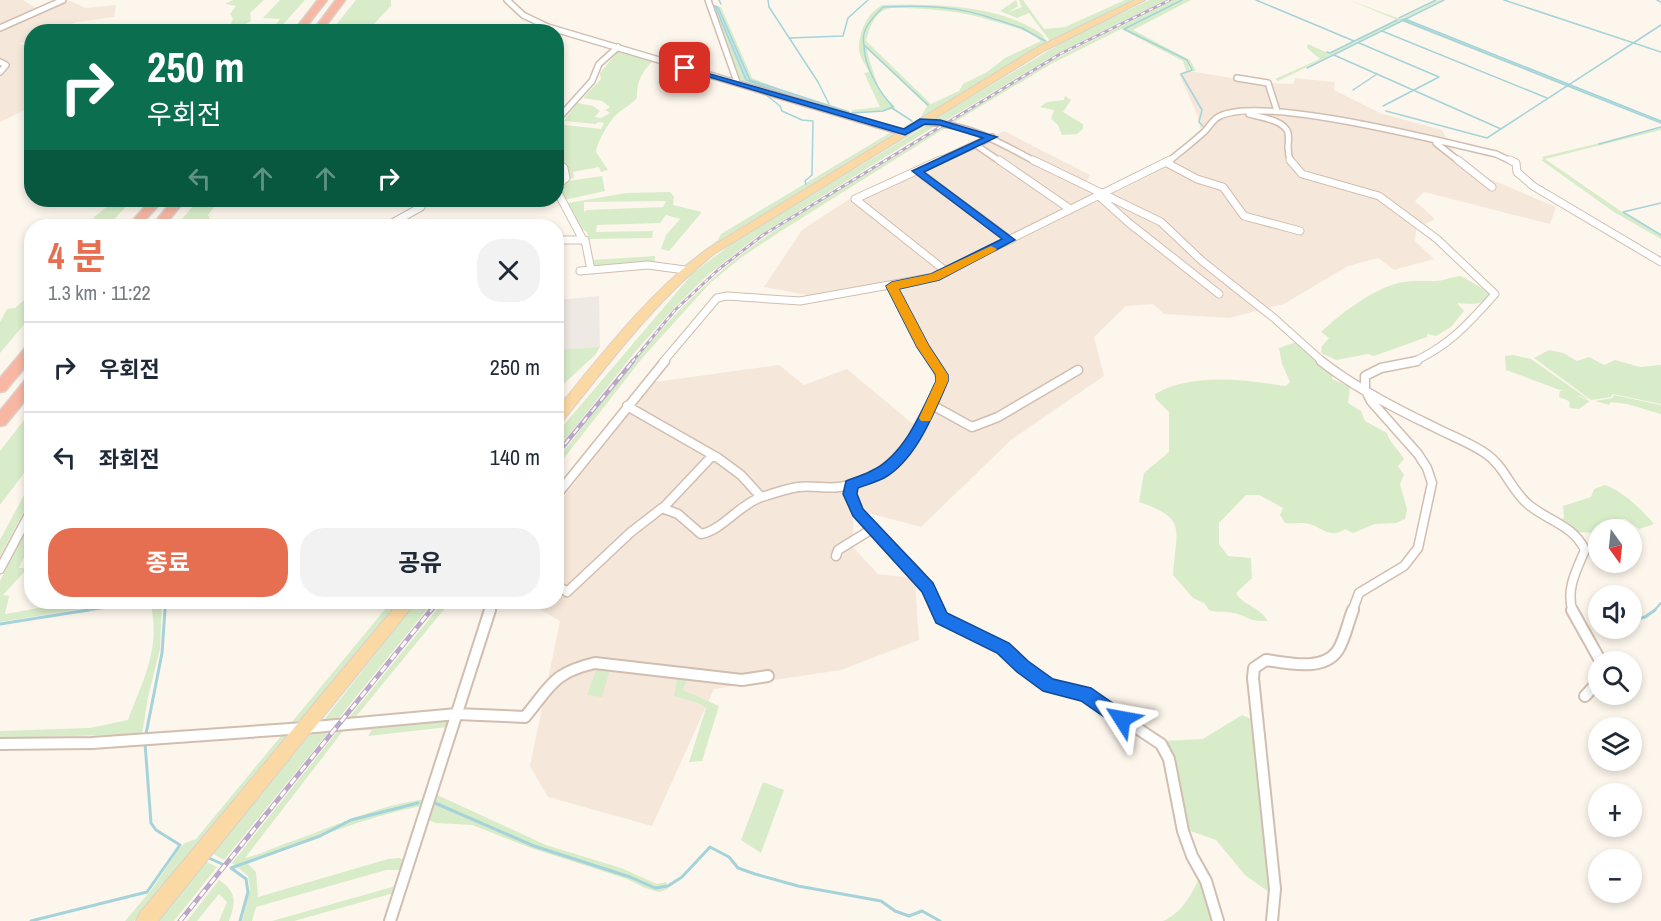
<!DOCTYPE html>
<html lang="ko">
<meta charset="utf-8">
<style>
body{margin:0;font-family:"Archivo Narrow","Noto Sans KR",sans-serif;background:#f2f2f3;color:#1f2937;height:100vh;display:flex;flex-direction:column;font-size:22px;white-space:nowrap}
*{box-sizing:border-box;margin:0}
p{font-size:20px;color:#747a83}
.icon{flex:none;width:33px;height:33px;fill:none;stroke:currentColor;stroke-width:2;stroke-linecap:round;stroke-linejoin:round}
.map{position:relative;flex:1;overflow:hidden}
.panel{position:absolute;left:24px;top:219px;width:540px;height:390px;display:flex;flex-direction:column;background:#fff;border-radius:24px;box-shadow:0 3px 9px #0003}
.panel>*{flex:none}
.guide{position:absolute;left:24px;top:24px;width:540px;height:183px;border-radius:24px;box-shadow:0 3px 9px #0003;background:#0b6e4f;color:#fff;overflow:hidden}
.needle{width:39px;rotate:165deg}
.controls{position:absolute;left:1588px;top:519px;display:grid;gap:12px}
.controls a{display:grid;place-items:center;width:54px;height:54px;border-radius:50%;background:#fff;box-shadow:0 3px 9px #0003;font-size:30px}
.pin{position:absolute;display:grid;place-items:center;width:51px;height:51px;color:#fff;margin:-26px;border-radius:12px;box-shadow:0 3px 9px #0006}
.me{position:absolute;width:66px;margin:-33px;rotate:304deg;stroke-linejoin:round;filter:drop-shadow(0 0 4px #0008)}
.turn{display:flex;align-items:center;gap:21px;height:126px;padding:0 24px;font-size:27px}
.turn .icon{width:78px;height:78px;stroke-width:2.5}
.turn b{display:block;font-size:42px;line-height:51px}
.lanes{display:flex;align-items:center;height:57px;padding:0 24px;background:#0003;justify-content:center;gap:30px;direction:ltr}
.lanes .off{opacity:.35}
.round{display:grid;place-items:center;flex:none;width:63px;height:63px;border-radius:24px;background:#f2f2f3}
.head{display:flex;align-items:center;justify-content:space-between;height:102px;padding:0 24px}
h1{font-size:36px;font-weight:700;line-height:45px;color:#e76f51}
.primary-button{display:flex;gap:12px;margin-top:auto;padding:12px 24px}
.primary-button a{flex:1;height:69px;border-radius:24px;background:#e76f51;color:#fff;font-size:24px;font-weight:700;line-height:69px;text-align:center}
.primary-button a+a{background:#f2f2f3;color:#1f2937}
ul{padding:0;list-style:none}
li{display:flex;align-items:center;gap:18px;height:90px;padding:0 24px;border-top:2px solid #e0e1e3}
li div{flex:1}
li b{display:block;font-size:22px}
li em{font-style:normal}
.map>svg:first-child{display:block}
.residential{fill:#f5e8da}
.industrial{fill:#efe9e4}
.green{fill:#d8ecc9;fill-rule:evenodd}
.water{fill:#bfe3e8;stroke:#a5d3da;stroke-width:1.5}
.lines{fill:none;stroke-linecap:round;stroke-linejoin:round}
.stream-far2{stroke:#a5d3da;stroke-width:1.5}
.stream-far1{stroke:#a5d3da;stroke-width:2}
.stream{stroke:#a5d3da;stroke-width:3}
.street-far3-casing{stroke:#d1beb0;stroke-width:8}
.street-far2-casing{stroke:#d1beb0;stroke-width:9}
.street-far1-casing{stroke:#d1beb0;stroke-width:11}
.street-casing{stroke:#d1beb0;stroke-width:14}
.primary-casing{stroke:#dad1cd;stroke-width:2}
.highway-casing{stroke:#dad1cd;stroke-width:3}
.street-far3{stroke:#fff;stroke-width:5}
.street-far2{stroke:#fff;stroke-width:7}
.street-far1{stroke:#fff;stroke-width:8}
.street{stroke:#fff;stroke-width:10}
.primary{fill:#fbd9a5;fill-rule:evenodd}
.highway{fill:#f7b7a3;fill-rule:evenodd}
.rail-far2-casing{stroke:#b9a8c9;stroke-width:3}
.rail-far1-casing{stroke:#b9a8c9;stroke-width:4.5}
.rail-casing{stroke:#b9a8c9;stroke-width:5}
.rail-far2{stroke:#fffaf3;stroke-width:1.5;stroke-dasharray:4.5;stroke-linecap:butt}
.rail-far1{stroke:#fffaf3;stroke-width:2;stroke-dasharray:7;stroke-linecap:butt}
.rail{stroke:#fffaf3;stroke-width:3;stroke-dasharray:8;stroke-linecap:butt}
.route{fill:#1a73e8;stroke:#114b97;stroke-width:1.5}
.slow{fill:#f59e0b}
</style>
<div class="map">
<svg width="1661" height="921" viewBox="0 0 1661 921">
<rect width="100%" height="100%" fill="#fdf6ec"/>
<path class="residential" d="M0,0H23L39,10L70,1L86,8L116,5L114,17L77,22L51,31L32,32L31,39L18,44L31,46V95L29,97L31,100V107L0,122Z
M1190,71L1261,83L1293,84L1295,78L1335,82L1334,90L1380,113L1442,130L1462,167L1556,207L1550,224L1424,192L1415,201L1435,219L1416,229L1415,241L1434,259L1394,270L1378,258L1348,266L1284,304L1229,318L1164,314L1153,304L1126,306L1094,337L1104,376L1011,440L921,527L853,509V547L878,574L915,578L919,640L841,670L714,689L652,826L548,797L530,766L560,621L527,602H556L557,505L654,382L779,365L804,385L847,369L913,424L938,381L890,288L812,296L764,287L802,230L848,200L1004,131L1090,175L1085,185L1115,193L1164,168L1202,135L1197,114L1179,74Z"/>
<path class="industrial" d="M599,296L600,347L557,386V300Z"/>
<path class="green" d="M233,0H264L250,13L251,21L243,25L237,31H227L233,19L230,14L236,6L225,4Z
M280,0H305L277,31H271L280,19L263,18Z
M356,0H391V6L367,31H331Z
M1016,0L1018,6L1007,13L1022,7L1019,0H1023L1044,29L1065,27L1125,0H1135L1050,41L1029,13L1017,18L1000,11Z
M1149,0H1166L1055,55L945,121L930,122L1068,39Z
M1172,0H1181L1123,29L1183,0H1191L1133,30L1190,60L1196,71H1192L1188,60L1147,41L1187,61L1190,70L1186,71L1183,61L1121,29L1051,64L953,123L951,122L1051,61Z
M1349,0L1400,19L1438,0H1442L1404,19L1661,124L1401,21L1278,81L1275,79L1320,59L1307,48L1308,44L1330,54L1397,20Z
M883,5C935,4 994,4 1039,32C1043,35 1044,39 1048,42L903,128H901L920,118L927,106L867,49C867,54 878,87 881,92C884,97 891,102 895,106V109L850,114L853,110L880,107L864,73L869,72C866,65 860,58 859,50C858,33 868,11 883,5ZM890,8C926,8 958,10 993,21C1010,26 1026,29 1041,41L1005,58L987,72L963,84L959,91L931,104L866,41C870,27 874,12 890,8Z
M715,6L746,80L847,113L748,85L740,79L713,7Z
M718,7H721L752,78L801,97L850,111L849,112L750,80Z
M619,50L654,60C640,74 637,82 637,98C630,106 619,111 614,117C608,124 597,142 596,152L608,170L601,172L599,167L573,172L574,178L568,179L557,159L556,124L601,129L604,123L598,122L596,124L564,121L577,103L593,106L600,111L595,117L601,118L610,113L605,110L610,107L602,101L583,98L601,79L600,73Z
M1065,96L1071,100L1063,112L1083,124V129L1077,134L1062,135L1058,125L1051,119L1054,110L1040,107L1047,102L1064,100Z
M940,123L755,238L709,274L674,308L635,352L557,450V433L693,273L734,242L929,124Z
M947,124L950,125L781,231L742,257L710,283L644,356L557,467V460C605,399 652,332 711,280C779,219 869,172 947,124Z
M1661,128V130L1545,159L1622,212L1661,236V239L1614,212L1541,160L1544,159L1542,157Z
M893,131L895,133L724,238L688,265L683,266L718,240L721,234Z
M602,176L605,191L564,200L559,190L562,182Z
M670,192L674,197L673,205L702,212L669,251L661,249L666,235L680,219L666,215L660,223L597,225L596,232L653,231L652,238L589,239L587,232C575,226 570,215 568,203L626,193ZM666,201L663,207L587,210L584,212V202Z
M116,200H132L108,226H89L95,216Z
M198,200H219L208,215L212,222L209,226H176Z
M655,256V263L593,268L592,260Z
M1461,276L1482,288L1491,296C1482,306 1469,304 1457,303L1464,311L1451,327L1436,336L1427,334V337L1374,356L1368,354L1336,360L1321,353L1322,346L1329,338L1321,332C1341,314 1366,294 1392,285C1405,280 1417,281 1429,281C1442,282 1450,277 1461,276Z
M31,294V316L0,353V322L7,309L15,308Z
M1296,342L1334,372L1332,379L1350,387L1348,403L1361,411L1365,421L1387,433C1388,441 1399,450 1404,459L1398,466L1404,475L1400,484L1407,510L1405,519L1396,523L1375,524L1353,533L1345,529C1329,541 1320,524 1304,523C1297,523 1292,524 1285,523L1280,515L1283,508L1259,495H1246L1219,523V544L1228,556L1251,558L1252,578L1236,593C1243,606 1258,605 1268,621C1246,622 1249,616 1234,613C1226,611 1218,613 1209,610L1204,603L1193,598L1173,575C1176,528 1188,519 1139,502L1144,473L1169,452V412L1156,399L1155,394C1193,372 1244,380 1286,386L1290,382L1282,364L1279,348Z
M600,347L595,355L557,390V350Z
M1549,350L1563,353L1577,361L1589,357L1604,365L1615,360L1640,367L1661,365V404L1613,394L1611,397L1591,400L1534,358Z
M1513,355L1531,359L1588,399L1573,394L1590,401L1579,409L1570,408L1569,401L1559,397L1560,391H1563L1506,370L1505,356Z
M1614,395L1661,405V414L1627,404L1611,402L1609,405L1595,401L1612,398Z
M31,411V464L0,505V451Z
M31,482V498L0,556V540Z
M1605,485C1624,492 1641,509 1654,524L1639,529L1625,519H1618L1621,527L1599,530V533L1575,532L1558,521L1564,518L1563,506L1591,497L1594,489Z
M31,521V542L19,568H31V571H25L3,595L9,596L5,614L72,602H124L0,622V581Z
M157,602H162L160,649L148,697L142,734L0,738V731L90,728L128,720C144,677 160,651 151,604Z
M391,602H399L299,721L292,722Z
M416,602H433L337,720L323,721Z
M443,602H450L354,719L347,720Z
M598,665L611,667L602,697L587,695Z
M678,674L687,679L683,690L719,706L702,761L689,762L706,708L698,703L674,696Z
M1242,715L1256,721L1270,893L1245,875L1216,840L1185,829L1163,741L1203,739Z
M448,720V727L368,736L372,730L343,731L245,858C258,855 271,849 284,844C332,828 376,805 427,799L421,809V806C361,818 305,842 248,864L256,872L258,897L388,859L399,858L406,860L402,870H386L256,907L252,921H242L250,889L248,876L232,863L337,732L341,727Z
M315,729H331L224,860L212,853Z
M275,733L288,734L134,921H125L152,889L179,849L185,843L196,839L281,736Z
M763,782L784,790L761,853L741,840Z
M435,794L546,845L621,868L657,884L666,882L668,889L659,892L645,888L627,879L531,848L472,825L436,823L426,819Z
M205,861L217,867L174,921H156Z
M1200,877L1215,921H1163C1182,913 1191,895 1200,877Z
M219,880C237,892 236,902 229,921H219L227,902L219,894L197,921H187Z
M396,886L394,893L294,921H272Z"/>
<path class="water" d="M715,6L718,7L750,80L849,112L802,100L746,80Z
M1405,19L1661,121V123L1402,20Z"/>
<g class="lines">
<path class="stream-far2" d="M719,0L721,4
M768,0L769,7L818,82L829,104
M1182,0L1124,29L1187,60L1192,70L1181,74L1202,110L1199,122L1203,126
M1256,0L1354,41
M1504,0L1661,52
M1657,0L1661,2
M1399,18L1436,0
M998,20L1022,28L1045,41
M1382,31L1547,98
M789,38L843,36L848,18L868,0
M1359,43L1439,77L1383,106
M1327,52L1330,53L1397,20
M1334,55L1501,129
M1307,68L1444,0
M1353,90L1377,74
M765,94L780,106L782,111L802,120L813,121L812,175L805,181L806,184
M928,105L864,45C860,30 873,17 883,7C922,5 960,6 997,20
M892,108L912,121
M1386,111L1487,138L1661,25
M852,113L883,111L893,107C879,92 864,66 864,45
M1599,144L1661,127
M1661,203L1623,212L1661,235"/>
<path class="stream-far1" d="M165,602V612
M79,612L140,602
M1653,612L1661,603"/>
<path class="stream" d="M1632,620L1645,617L1655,610
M0,624L88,610
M146,734L162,653L165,610
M435,803L534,846L630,877L655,888L668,886L682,877L710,847L729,857L738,868L755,874L798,886L881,901L895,911L909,916L922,911L940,921
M209,858L222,864
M231,868L320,836L351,820L418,803
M231,868L246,879L248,892L240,921
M31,921L147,892L180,845L156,830L151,823L145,743"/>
<defs>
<path id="street-far3" d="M507,0L523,15L548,27L905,133
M708,0L737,82
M0,28L63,0
M0,62L6,65L0,72
M1237,78L1268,83L1277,111
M1249,114C1259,117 1285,120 1288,133C1290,145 1285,148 1291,162
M556,121L592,81L599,64L618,47
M924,122C968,124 998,141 1036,162
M1436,143L1460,162
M976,145L1001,162
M937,162L992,137
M1168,162C1180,152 1192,143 1204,132C1209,127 1213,119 1220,116C1263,95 1443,142 1496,154L1513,162"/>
<path id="street-far2" d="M940,160L855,199L947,272
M999,160L1070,209
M1033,160L1161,222L1202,261L1274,318L1323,362
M1290,160L1302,174L1379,196L1437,239L1495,294C1469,323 1450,345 1413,362
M1458,160L1492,187
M1510,160L1516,163L1517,172L1533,186L1661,262
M556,161L564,168L566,178L557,185V191L582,238
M1167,163L1197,179L1223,187L1244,216L1300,231
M917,171L1010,240
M1100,197L1129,223L1219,294
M387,226L421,207
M556,240H585L591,270
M580,271L648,265L685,270
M892,286L923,347L933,362
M663,362L717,298L727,296L800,301L934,277L1170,160"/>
<path id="street-far1" d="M1321,361C1354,387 1394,408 1432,426C1449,435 1469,442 1485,453C1505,466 1511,491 1529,505C1550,522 1573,525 1585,550C1577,569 1565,590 1573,612
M932,405L972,427L998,417L1078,370
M627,406L718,458L741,475L761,497
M851,485C847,517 900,552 919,575C928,586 933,599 939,612
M556,496L665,361
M663,508L713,455
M836,556L838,550L872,529
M0,569L32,509
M556,584L567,592L631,532L662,508L678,514L701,534C722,530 737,507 759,498C771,494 785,489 798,487C812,485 826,489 839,487C884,481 910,448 928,410C940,387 948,383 932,361
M490,612L493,602
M1352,612L1359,593L1404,566L1418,548L1432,483L1427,468L1418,454L1371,401L1365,389V376L1381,368L1417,361"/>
<path id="street" d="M938,610L942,618L1003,648L1022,667L1049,686L1085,694L1161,744L1169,759L1183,831L1192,856L1206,881L1218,921
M1572,610L1601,662
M1585,696L1599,681
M0,744L92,743L304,728L457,714L525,717C551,686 552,673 595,663L742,680L768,676
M390,921L490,610
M1272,921L1275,889L1253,678L1254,668L1266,660C1287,663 1324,672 1338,650C1345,639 1348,622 1353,610"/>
<path id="primary" d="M1135,0H1145L1044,51L714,254C653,303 609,364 561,423L556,425V410C603,353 647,295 706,250L1038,47Z
M399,602H416L158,921H136L139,914Z"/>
<path id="highway" d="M318,0H327L302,32H293Z
M336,0H345L321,32H312Z
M151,200H163L140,226H128Z
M173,200H185L164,226H152Z
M32,344V359L5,391L0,392V378L27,346Z
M32,377V392L5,425L0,426V411L27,378Z"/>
</defs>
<use href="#street-far3" class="street-far3-casing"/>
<use href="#street-far2" class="street-far2-casing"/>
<use href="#street-far1" class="street-far1-casing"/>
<use href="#street" class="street-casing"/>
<use href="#primary" class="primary-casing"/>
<use href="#highway" class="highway-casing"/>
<use href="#street-far3" class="street-far3"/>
<use href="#street-far2" class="street-far2"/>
<use href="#street-far1" class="street-far1"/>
<use href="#street" class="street"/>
<use href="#primary" class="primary"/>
<use href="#highway" class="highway"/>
<defs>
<path id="rail-far2" d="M632,362L675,310L719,269L763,235L1060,54L1170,0"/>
<path id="rail-far1" d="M556,455L633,361
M430,612L438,602"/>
<path id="rail" d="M180,921L431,610"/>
</defs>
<use href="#rail-far2" class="rail-far2-casing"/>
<use href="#rail-far1" class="rail-far1-casing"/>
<use href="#rail" class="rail-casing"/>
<use href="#rail-far2" class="rail-far2"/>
<use href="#rail-far1" class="rail-far1"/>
<use href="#rail" class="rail"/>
</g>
<path class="route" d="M682,66L904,129L920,119L940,120L997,137L924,172L1015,240L939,280L899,289L929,346L948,375V381C934,413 916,460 884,478C876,482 866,485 858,488L857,494L863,509L933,583L947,613L1009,643L1028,661L1053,679L1091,688L1127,713L1130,719L1127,725L1122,727L1116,725L1081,701L1043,691L1017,672L997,653L936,623L922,592L853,516L843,494L846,481C855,477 865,475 873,470C904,455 922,411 936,381V375L917,347L886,286L892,282L931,274L1002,239L912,171L983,138L940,125L925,124L905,135L682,69Z"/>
<path class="slow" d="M991,246L997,249L995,251L939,280L899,289L929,346L948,375V381L930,421H921L919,418L936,381V375L917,347L886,286L892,282L931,274Z"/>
</svg>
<div class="controls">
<a><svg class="needle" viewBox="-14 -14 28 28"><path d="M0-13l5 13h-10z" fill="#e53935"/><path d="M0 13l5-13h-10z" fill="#747a83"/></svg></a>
<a><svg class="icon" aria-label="sound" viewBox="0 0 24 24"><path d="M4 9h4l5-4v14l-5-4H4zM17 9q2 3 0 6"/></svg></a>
<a><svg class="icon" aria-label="search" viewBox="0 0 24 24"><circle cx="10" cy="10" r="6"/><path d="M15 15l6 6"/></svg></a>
<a><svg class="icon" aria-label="layers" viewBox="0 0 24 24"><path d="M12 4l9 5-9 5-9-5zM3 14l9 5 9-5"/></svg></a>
<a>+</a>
<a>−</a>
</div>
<div class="pin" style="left:685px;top:68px;background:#d93025"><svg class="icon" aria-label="arrive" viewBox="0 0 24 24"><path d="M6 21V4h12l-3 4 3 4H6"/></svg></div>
<svg class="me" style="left:1122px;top:719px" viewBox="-20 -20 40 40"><path d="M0-17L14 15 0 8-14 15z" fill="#1a73e8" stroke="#fff" stroke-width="4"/></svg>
<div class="guide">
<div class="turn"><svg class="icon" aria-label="right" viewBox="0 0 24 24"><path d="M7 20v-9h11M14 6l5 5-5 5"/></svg><div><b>250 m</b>우회전</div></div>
<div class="lanes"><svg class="icon off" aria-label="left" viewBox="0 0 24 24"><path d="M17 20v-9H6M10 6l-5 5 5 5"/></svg><svg class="icon off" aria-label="ahead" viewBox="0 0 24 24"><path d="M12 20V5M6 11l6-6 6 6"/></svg><svg class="icon off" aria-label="ahead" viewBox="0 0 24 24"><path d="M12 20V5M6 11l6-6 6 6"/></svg><svg class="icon" aria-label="right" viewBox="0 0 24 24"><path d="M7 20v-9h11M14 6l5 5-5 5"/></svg></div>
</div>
<section class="panel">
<div class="head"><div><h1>4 분</h1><p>1.3 km · 11:22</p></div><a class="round"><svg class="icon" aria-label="close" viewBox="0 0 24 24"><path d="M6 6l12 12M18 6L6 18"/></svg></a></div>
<ul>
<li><svg class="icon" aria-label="right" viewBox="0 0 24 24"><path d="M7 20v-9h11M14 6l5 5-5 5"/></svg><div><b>우회전</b></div><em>250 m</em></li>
<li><svg class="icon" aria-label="left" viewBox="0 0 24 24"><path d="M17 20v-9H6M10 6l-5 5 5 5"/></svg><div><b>좌회전</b></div><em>140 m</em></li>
</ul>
<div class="primary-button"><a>종료</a><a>공유</a></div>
</section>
</div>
